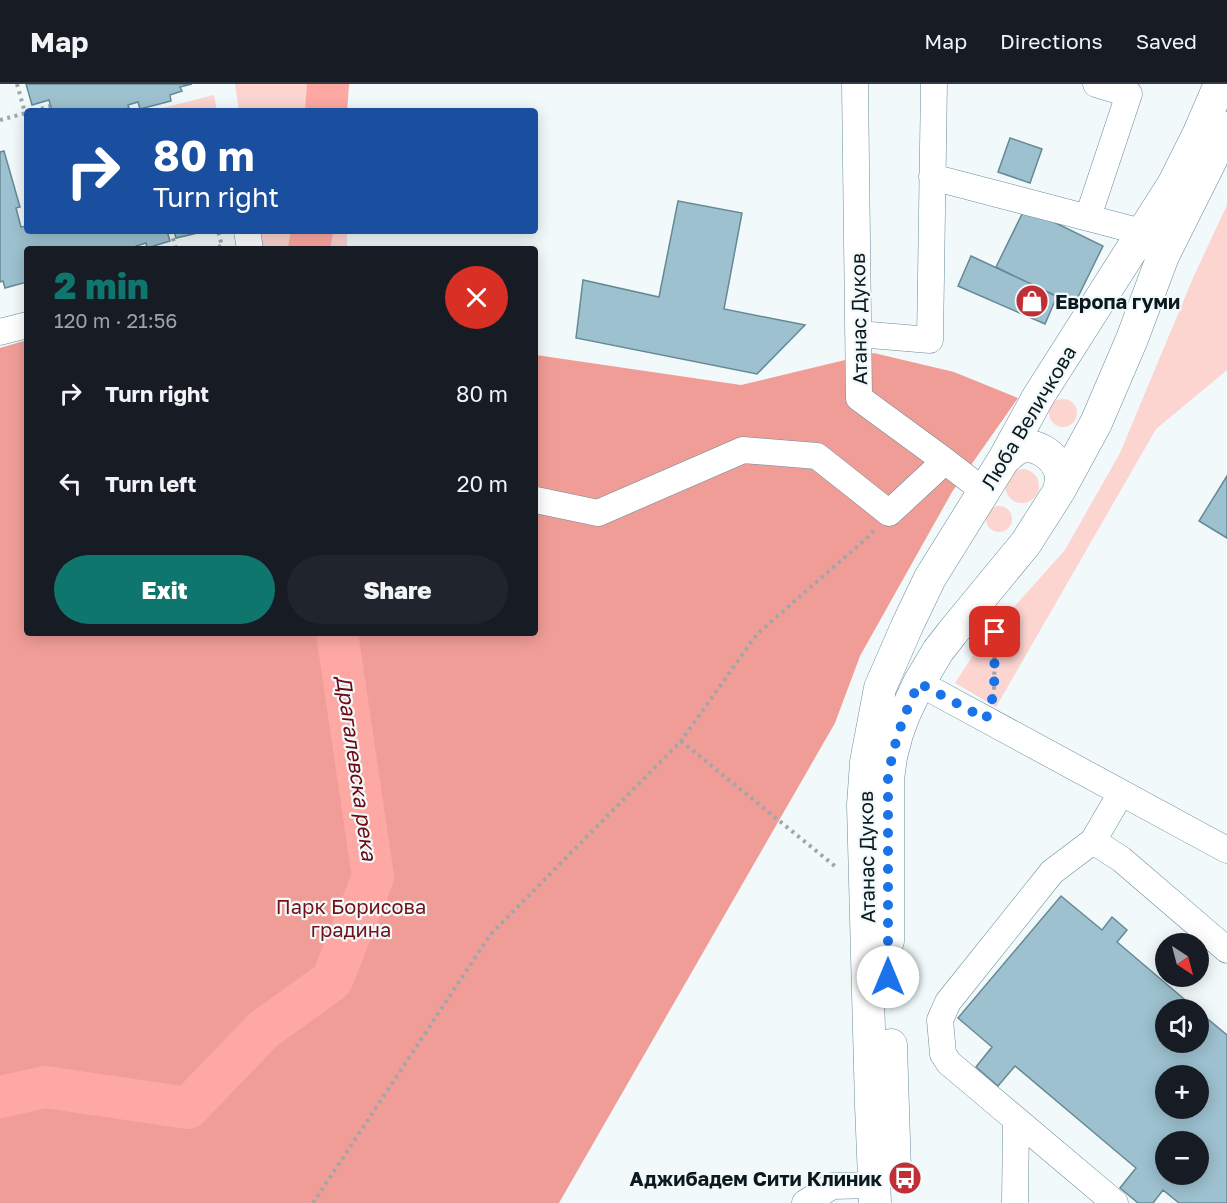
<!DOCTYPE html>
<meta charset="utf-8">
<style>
body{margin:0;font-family:"Golos Text",sans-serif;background:#20242c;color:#f1f3f6;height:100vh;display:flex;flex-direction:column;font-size:22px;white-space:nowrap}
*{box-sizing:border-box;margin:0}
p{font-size:20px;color:#9ea1a6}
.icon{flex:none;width:33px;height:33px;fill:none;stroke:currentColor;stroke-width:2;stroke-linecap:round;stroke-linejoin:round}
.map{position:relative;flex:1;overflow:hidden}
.panel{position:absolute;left:24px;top:162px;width:514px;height:390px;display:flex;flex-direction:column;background:#171b24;border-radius:6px;box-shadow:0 3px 15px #0003}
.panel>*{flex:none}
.banner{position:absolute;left:24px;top:24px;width:514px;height:126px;border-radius:6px;box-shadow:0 3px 15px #0003;background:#1a4fa0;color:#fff;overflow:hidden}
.needle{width:39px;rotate:144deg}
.buttons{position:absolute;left:1155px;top:849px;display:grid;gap:12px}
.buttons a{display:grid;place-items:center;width:54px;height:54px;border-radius:50%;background:#171b24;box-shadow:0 3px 15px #0003;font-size:30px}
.pin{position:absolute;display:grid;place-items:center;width:51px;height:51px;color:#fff;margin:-26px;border-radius:12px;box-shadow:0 3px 9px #0006}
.me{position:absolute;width:66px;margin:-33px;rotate:0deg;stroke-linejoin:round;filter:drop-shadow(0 0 4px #0008)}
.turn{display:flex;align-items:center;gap:21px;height:126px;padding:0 30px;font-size:27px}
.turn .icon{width:78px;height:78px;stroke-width:2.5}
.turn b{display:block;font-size:42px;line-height:51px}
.round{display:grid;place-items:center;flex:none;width:63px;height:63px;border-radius:32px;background:#20242c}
.head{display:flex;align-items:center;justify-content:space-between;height:102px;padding:0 30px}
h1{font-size:36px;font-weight:800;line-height:45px;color:#0f766e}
.cta{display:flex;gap:12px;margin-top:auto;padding:12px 30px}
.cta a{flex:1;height:69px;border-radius:36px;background:#0f766e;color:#fff;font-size:24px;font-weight:800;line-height:69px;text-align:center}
.cta a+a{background:#20242c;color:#f1f3f6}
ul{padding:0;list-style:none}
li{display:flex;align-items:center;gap:18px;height:90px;padding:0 30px}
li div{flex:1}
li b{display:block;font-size:22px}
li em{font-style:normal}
header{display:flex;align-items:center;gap:36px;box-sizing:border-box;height:84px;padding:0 30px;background:#171b24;border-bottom:2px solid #363941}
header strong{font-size:28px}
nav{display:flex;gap:33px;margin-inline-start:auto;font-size:21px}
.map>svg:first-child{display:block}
.green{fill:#fcd4d0}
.forest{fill:#f19d97}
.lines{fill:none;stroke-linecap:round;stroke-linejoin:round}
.river{stroke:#fda8a2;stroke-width:42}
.building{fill:#9dc1cf;stroke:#668995;stroke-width:1.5;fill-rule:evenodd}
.minor-casing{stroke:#698c98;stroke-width:27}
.major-casing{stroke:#698c98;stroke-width:33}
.path{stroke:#9da7aa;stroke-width:4;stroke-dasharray:3 4.5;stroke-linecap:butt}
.minor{stroke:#fff;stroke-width:26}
.major{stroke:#fff;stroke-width:32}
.route{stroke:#1a73e8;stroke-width:10;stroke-dasharray:0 18}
.labels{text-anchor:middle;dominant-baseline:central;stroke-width:4.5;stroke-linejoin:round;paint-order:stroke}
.poi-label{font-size:20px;font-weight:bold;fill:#0c191e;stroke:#f1f9fb;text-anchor:start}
.street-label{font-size:20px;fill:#0c191e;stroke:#f1f9fb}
.park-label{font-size:20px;fill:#731118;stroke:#f1f9fb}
.water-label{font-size:21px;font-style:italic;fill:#6e0913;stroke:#f1f9fb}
</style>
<header>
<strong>Map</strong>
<nav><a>Map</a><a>Directions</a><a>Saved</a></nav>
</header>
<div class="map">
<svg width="1227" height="1119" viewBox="0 0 1227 1119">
<rect width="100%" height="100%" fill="#f1f9fb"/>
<path class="green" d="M235,0H345L346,27H239Z
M214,11L217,27H151Z
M1227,121V286L1156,345L996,623L955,599L979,562L1065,466L1120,369L1193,194Z
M258,147H347V165H260Z
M1049 329a14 14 0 1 1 28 0a14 14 0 1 1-28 0Z
M1005 402a17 17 0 1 1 34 0a17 17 0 1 1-34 0Z
M986 435a13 13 0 1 1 26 0a13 13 0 1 1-26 0Z"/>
<path class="forest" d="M27,256V549H536V271L741,301L874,269L954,288L1018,314L952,408L860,572L835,639L559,1119H0V264Z"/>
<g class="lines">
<path class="river" d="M326,27L328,0
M309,165L312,147
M0,1013L45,1003L188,1024L263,946L332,896L373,793L337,549"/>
</g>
<path class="building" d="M26,0H192L180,3L182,7L170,11L171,17L140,25L138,18L128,21L129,24L119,27H52L49,16L32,21Z
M1010,54L1042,65L1030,99L998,88Z
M4,67L20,123L16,124L21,143L27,142V147H167L170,157L147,164L146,159L136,162V165H27V198L5,204L3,197L0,198V68Z
M678,117L742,129L724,225L805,241L757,290L576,254L583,196L659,213Z
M1025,124L1103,162L1074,221L996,183Z
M174,147H206L176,154Z
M971,172L1057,212L1045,240L958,202Z
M1227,392V454L1199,437Z
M1061,812L1102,846L1112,833L1127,846L1117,858L1197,926H1166V958H1198V927L1227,951V1119H1179L1163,1106L1153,1119H1138L1120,1104L1136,1084L1015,982L998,1002L976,983L992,963L958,934ZM1166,992H1198V1024H1166ZM1166,1058H1198V1090H1166Z"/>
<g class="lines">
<defs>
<path id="minor" d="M855,0L859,314L945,377L984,407
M932,93L1142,148
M1088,133L1129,10L1096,0
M247,147L250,165
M0,248L27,241
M858,250L930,256L934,0
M536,416L598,429L743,366L817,372L889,429L945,377
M919,599L1227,766
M1093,757L1121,775L1227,866
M805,1119L832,1102L874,1101
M1015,1119L1016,1036
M1115,1119L949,979L943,970L940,936L948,918L1052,788L1093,757L1121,709"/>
<path id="major" d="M1004,375C1008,372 1014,366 1019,364C1036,357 1056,373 1060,388C1062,394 1060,401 1059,407
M888,857V695L891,673L897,650L904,631L919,599L938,567L952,549L1026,459L1059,407L1096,339L1132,255L1163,172L1227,44
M891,961L895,1088
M875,1119L871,1021L863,721L866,678L880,604L907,542L930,494L1004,375L1038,313L1174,99L1198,51L1220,0"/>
</defs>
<use href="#minor" class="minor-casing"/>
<use href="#major" class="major-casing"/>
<path class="path" d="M17,0L27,36
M34,27L50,22
M0,36L26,29
M171,147L176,165
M211,165L222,162L218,147
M993,613L994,609L995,540
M681,657L836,783
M313,1119L490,851L681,657L757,550L868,453L874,446"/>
<use href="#minor" class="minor"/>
<use href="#major" class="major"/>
</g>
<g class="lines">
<path class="route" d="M888,893V695C893,660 904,630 919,599L986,635L994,609L995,548"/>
</g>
<defs>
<symbol id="shop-disc" viewBox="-11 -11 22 22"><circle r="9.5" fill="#bf2f35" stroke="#f1f9fb"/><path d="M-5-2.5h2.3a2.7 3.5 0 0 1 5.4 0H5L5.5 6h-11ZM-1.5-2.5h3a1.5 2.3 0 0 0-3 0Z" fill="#fff"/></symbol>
<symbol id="bus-disc" viewBox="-11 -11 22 22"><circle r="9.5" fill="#bf2f35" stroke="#f1f9fb"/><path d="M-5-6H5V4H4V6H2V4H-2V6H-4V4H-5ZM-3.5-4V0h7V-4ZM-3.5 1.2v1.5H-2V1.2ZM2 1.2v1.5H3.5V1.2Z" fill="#fff"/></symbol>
</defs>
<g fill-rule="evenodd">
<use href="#shop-disc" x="1013" y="198" width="38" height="38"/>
<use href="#bus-disc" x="886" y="1075" width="38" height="38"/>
</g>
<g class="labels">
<g class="poi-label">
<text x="1055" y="217">Европа гуми</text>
<text x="882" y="1094" text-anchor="end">Аджибадем Сити Клиник</text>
</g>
<g class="street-label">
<text transform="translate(858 235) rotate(-91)">Атанас Дуков</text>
<text transform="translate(1028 333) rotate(-59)">Люба Величкова</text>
<text transform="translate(866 773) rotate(-91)">Атанас Дуков</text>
</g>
<g class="park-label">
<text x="351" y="822">Парк Борисова<tspan x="351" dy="23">градина</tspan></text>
</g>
<g class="water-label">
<text transform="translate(357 684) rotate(82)">Драгалевска река</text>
</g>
</g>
</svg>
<div class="buttons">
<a><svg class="needle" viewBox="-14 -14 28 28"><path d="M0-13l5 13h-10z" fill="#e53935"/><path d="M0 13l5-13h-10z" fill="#9ea1a6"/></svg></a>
<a><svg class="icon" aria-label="sound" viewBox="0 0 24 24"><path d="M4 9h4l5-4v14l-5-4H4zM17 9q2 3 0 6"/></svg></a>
<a>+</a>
<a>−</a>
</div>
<div class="pin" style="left:995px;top:548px;background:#d93025"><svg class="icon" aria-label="arrive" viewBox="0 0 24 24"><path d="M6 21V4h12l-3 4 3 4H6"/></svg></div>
<svg class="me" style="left:888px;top:893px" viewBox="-20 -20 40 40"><circle r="19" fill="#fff"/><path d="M0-13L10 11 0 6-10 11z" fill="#1a73e8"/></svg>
<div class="banner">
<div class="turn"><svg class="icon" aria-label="right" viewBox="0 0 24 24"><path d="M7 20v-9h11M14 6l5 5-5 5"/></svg><div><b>80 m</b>Turn right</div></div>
</div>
<section class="panel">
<div class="head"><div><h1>2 min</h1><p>120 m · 21:56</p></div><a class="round" style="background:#d93025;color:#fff"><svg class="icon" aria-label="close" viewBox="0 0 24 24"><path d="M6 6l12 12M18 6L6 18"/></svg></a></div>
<ul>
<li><svg class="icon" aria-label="right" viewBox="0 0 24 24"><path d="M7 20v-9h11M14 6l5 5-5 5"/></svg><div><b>Turn right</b></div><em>80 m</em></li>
<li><svg class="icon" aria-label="left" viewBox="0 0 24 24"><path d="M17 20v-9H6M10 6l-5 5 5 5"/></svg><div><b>Turn left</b></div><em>20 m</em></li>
</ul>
<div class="cta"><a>Exit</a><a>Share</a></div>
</section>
</div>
